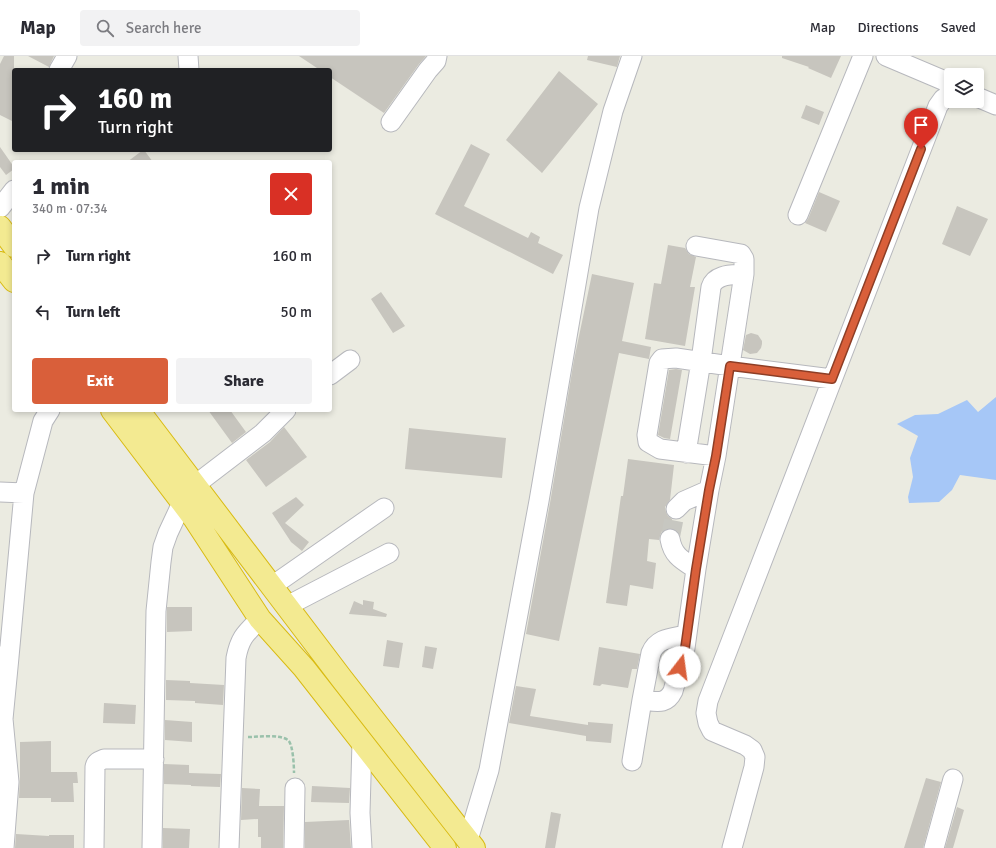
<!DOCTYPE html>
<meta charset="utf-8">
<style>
body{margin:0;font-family:Signika,sans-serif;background:#f2f2f3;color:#2b2b33;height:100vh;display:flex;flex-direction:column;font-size:15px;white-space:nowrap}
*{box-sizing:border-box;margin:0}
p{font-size:13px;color:#7c7c81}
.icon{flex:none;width:22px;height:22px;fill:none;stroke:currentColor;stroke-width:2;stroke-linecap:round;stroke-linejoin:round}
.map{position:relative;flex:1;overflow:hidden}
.side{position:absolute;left:12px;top:104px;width:320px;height:252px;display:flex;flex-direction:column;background:#fff;border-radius:4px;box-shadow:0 2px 6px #0003}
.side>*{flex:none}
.top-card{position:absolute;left:12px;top:12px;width:320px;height:84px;border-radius:4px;box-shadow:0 2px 6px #0003;background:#202124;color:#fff;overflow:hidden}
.tools{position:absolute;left:944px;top:12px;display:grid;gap:8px}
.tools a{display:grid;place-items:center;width:40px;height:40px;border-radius:4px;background:#fff;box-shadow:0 2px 6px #0003;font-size:20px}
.pin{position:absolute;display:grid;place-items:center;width:34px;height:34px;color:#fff;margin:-41px -17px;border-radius:50% 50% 50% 0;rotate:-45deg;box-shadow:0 0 4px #0007}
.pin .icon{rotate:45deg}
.me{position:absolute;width:44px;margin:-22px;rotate:15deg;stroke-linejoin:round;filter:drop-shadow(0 0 3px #0008)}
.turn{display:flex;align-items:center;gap:14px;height:84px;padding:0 20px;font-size:18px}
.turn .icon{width:52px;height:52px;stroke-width:2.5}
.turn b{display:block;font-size:28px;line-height:34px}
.round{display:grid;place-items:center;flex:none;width:42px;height:42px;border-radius:4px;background:#f2f2f3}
.summary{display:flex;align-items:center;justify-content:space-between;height:68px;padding:0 20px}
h1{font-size:24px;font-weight:700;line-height:30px}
.cta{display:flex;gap:8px;margin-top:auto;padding:8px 20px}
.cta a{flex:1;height:46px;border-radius:4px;background:#d95f3a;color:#fff;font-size:16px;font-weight:700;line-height:46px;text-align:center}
.cta a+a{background:#f2f2f3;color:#2b2b33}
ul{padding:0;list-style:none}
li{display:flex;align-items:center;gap:12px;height:56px;padding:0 20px}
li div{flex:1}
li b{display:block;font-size:15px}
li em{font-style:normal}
header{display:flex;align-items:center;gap:24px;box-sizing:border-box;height:56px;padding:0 20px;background:#fff;border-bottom:1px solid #e1e1e2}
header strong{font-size:19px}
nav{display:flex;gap:22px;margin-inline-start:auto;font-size:14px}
.search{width:280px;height:36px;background:#f2f2f3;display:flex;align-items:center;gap:10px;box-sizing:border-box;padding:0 14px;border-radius:4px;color:#7c7c81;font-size:15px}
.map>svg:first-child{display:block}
.water{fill:#a6c7f7}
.building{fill:#c7c5be}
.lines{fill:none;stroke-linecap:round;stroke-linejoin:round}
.minor-tunnel{stroke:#c7c7c1;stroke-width:19;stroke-dasharray:19 10;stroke-linecap:butt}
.minor-casing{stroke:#b7b8bd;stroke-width:21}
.highway-casing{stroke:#d9bb13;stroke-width:24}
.path{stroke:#9ac1ab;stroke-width:2.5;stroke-dasharray:4 2;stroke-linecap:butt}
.minor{stroke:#fff;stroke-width:19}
.highway{stroke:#f3ea91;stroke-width:22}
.route-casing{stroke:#8d3e26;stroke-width:10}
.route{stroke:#d95f3a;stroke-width:7}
</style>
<header>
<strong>Map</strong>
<div class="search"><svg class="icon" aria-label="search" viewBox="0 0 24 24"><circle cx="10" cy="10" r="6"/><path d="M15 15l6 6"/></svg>Search here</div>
<nav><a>Map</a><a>Directions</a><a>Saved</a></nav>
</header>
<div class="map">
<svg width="996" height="792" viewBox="0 0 996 792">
<rect width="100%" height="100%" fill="#ebebe1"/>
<path class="water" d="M996,341V424L960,419L952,434L939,446L909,447L908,441L913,421L910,402L918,380L897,368L915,359L938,358L967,344L978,356Z"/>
<path class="building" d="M4,0H14V66L0,59V8Z
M28,0H54L49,11Z
M299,0H426L419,8L384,57L330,21V14H320Z
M588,0H620L617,11L587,4Z
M782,0H841L831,22L808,12L809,11L782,2Z
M559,15L598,48L542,117L506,84Z
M806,49L824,56L819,69L801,62Z
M471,88L490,98L464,150L528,182L531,176L540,181L538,187L563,199L553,218L435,158Z
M0,91L14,111V113L6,119L0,111Z
M143,94H144L153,106H127Z
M819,136L840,145L826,176L805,167L808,163Z
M957,150L988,163L970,200L942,188Z
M668,189L685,192L689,198L696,201L690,231H695L685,290L645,283L654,227L661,228Z
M592,218L634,227L622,285L651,291L649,303L619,297L559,585L526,578L550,447L574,304Z
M381,236L405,270L393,277L371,243Z
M751,277L758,279L762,285V288L761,292L757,297L750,298L743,294L746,279Z
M676,313L682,314L670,383L664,382L658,379L669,314Z
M208,354H230L246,376L232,387Z
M284,371L307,401L266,431L246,404L270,386Z
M409,372L506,382L502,422L405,413Z
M628,403L674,409L670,444L665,451L666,456L668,460L672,463L671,472H667L662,475L660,480L659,484L649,483L647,505L656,507L653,533L630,529L627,550L606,547L621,440H623Z
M296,441L304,449L285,467L309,486L302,495L291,486L272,457Z
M363,544L374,546L373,553L387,558L386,561L349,558L354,545L363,549Z
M167,551H192V575L167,576Z
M387,584L403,587L399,612L383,610Z
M425,590L437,592L433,613L422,611Z
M599,591L640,598L637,613H632L628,632L602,628L600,630L593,629Z
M166,624L190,625V627L224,629L223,649L195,647V645L166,644Z
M516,630L536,633L530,660L588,669V666L613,668L611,687L586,685V680L509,667Z
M104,647L136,649L135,668L103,667Z
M165,664L192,666V686L165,684Z
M51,685V716H77L78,727H73L74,746H51V742H19L20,721V686Z
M164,708L189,709V717L221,718L220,731L191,730V729L164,728Z
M926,722L941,726L923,792H904Z
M312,730L350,732L349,747L311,746Z
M242,732L260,733L259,750H284L283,792H261V781H258V763L241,764Z
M957,751L964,754L953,792H945Z
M551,756L561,758L555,792H545Z
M349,764L351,792H305V766Z
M163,772L190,773L189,792H163Z
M16,778L49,780V779H74V792H15Z"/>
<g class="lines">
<path class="minor-tunnel" d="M670,483L676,453"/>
<defs>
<path id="minor" d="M188,0L189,14
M886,0L945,25L950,31L951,35
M59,14L67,0
M977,41L996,49
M391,66L428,14L436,5L437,0
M0,152L14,134
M798,159L863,0
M330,319L350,304
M686,397L701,305L711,231C715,218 732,219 744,218
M716,400L660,393L648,386L647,379L659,307L662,303L676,302L730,310L832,323
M195,429L263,377L286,354
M0,436L24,437
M676,453L684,445L709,434
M670,483C673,500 682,504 696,513
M272,530L384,452
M287,550L389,497
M0,600L9,601L3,663L9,726L4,792
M9,601L24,437L43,365L50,354
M642,644C655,645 666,650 673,635L685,592L696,513L709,434L716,400L744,218V203L741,198L696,190
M362,686L360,757L362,792
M632,705L642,644L651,597C657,582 672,582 686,579
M468,784L489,714L539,445L589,152L613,55L632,0
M94,792L95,711C96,706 99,705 104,703H154
M152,792L156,555L161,506L163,491L168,477L182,447
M229,792L236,602C240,581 246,577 260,563
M294,792L295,732
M732,792L754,711L755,701L752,694L745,689L712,675L708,667L706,657L708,645L938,50L943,43L951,38
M934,792L953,723"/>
<path id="highway" d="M0,171L14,190
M0,207L14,225
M112,354L194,462L260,563L304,612L445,792
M138,354L342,623L474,792"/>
</defs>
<use href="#minor" class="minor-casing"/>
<use href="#highway" class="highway-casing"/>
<path class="path" d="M248,681C258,681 279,678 288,684C293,688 294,710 294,717"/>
<use href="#minor" class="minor"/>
<use href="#highway" class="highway"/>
</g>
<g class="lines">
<defs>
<path id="route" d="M680,611L685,592L696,513L709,434L716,400L730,310L832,323L921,93"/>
</defs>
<use href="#route" class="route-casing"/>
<use href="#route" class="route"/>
</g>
</svg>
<div class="tools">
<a><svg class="icon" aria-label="layers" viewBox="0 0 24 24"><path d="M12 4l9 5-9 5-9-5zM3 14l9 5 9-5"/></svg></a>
</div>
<div class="pin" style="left:921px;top:93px;background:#d93025"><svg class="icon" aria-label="arrive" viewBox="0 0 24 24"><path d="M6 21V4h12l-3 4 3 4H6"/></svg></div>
<svg class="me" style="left:680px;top:611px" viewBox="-20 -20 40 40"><circle r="19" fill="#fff"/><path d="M0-13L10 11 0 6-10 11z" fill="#d95f3a"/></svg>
<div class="top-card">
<div class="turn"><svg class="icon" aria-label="right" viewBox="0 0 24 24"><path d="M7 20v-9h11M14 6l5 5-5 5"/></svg><div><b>160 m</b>Turn right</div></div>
</div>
<section class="side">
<div class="summary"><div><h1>1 min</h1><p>340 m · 07:34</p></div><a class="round" style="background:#d93025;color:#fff"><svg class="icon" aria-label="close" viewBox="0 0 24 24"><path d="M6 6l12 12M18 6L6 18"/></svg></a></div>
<ul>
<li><svg class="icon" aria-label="right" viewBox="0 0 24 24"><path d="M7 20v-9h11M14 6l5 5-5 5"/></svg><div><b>Turn right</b></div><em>160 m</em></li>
<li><svg class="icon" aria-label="left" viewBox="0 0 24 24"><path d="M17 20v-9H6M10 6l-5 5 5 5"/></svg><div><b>Turn left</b></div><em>50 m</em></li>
</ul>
<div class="cta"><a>Exit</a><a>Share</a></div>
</section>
</div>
